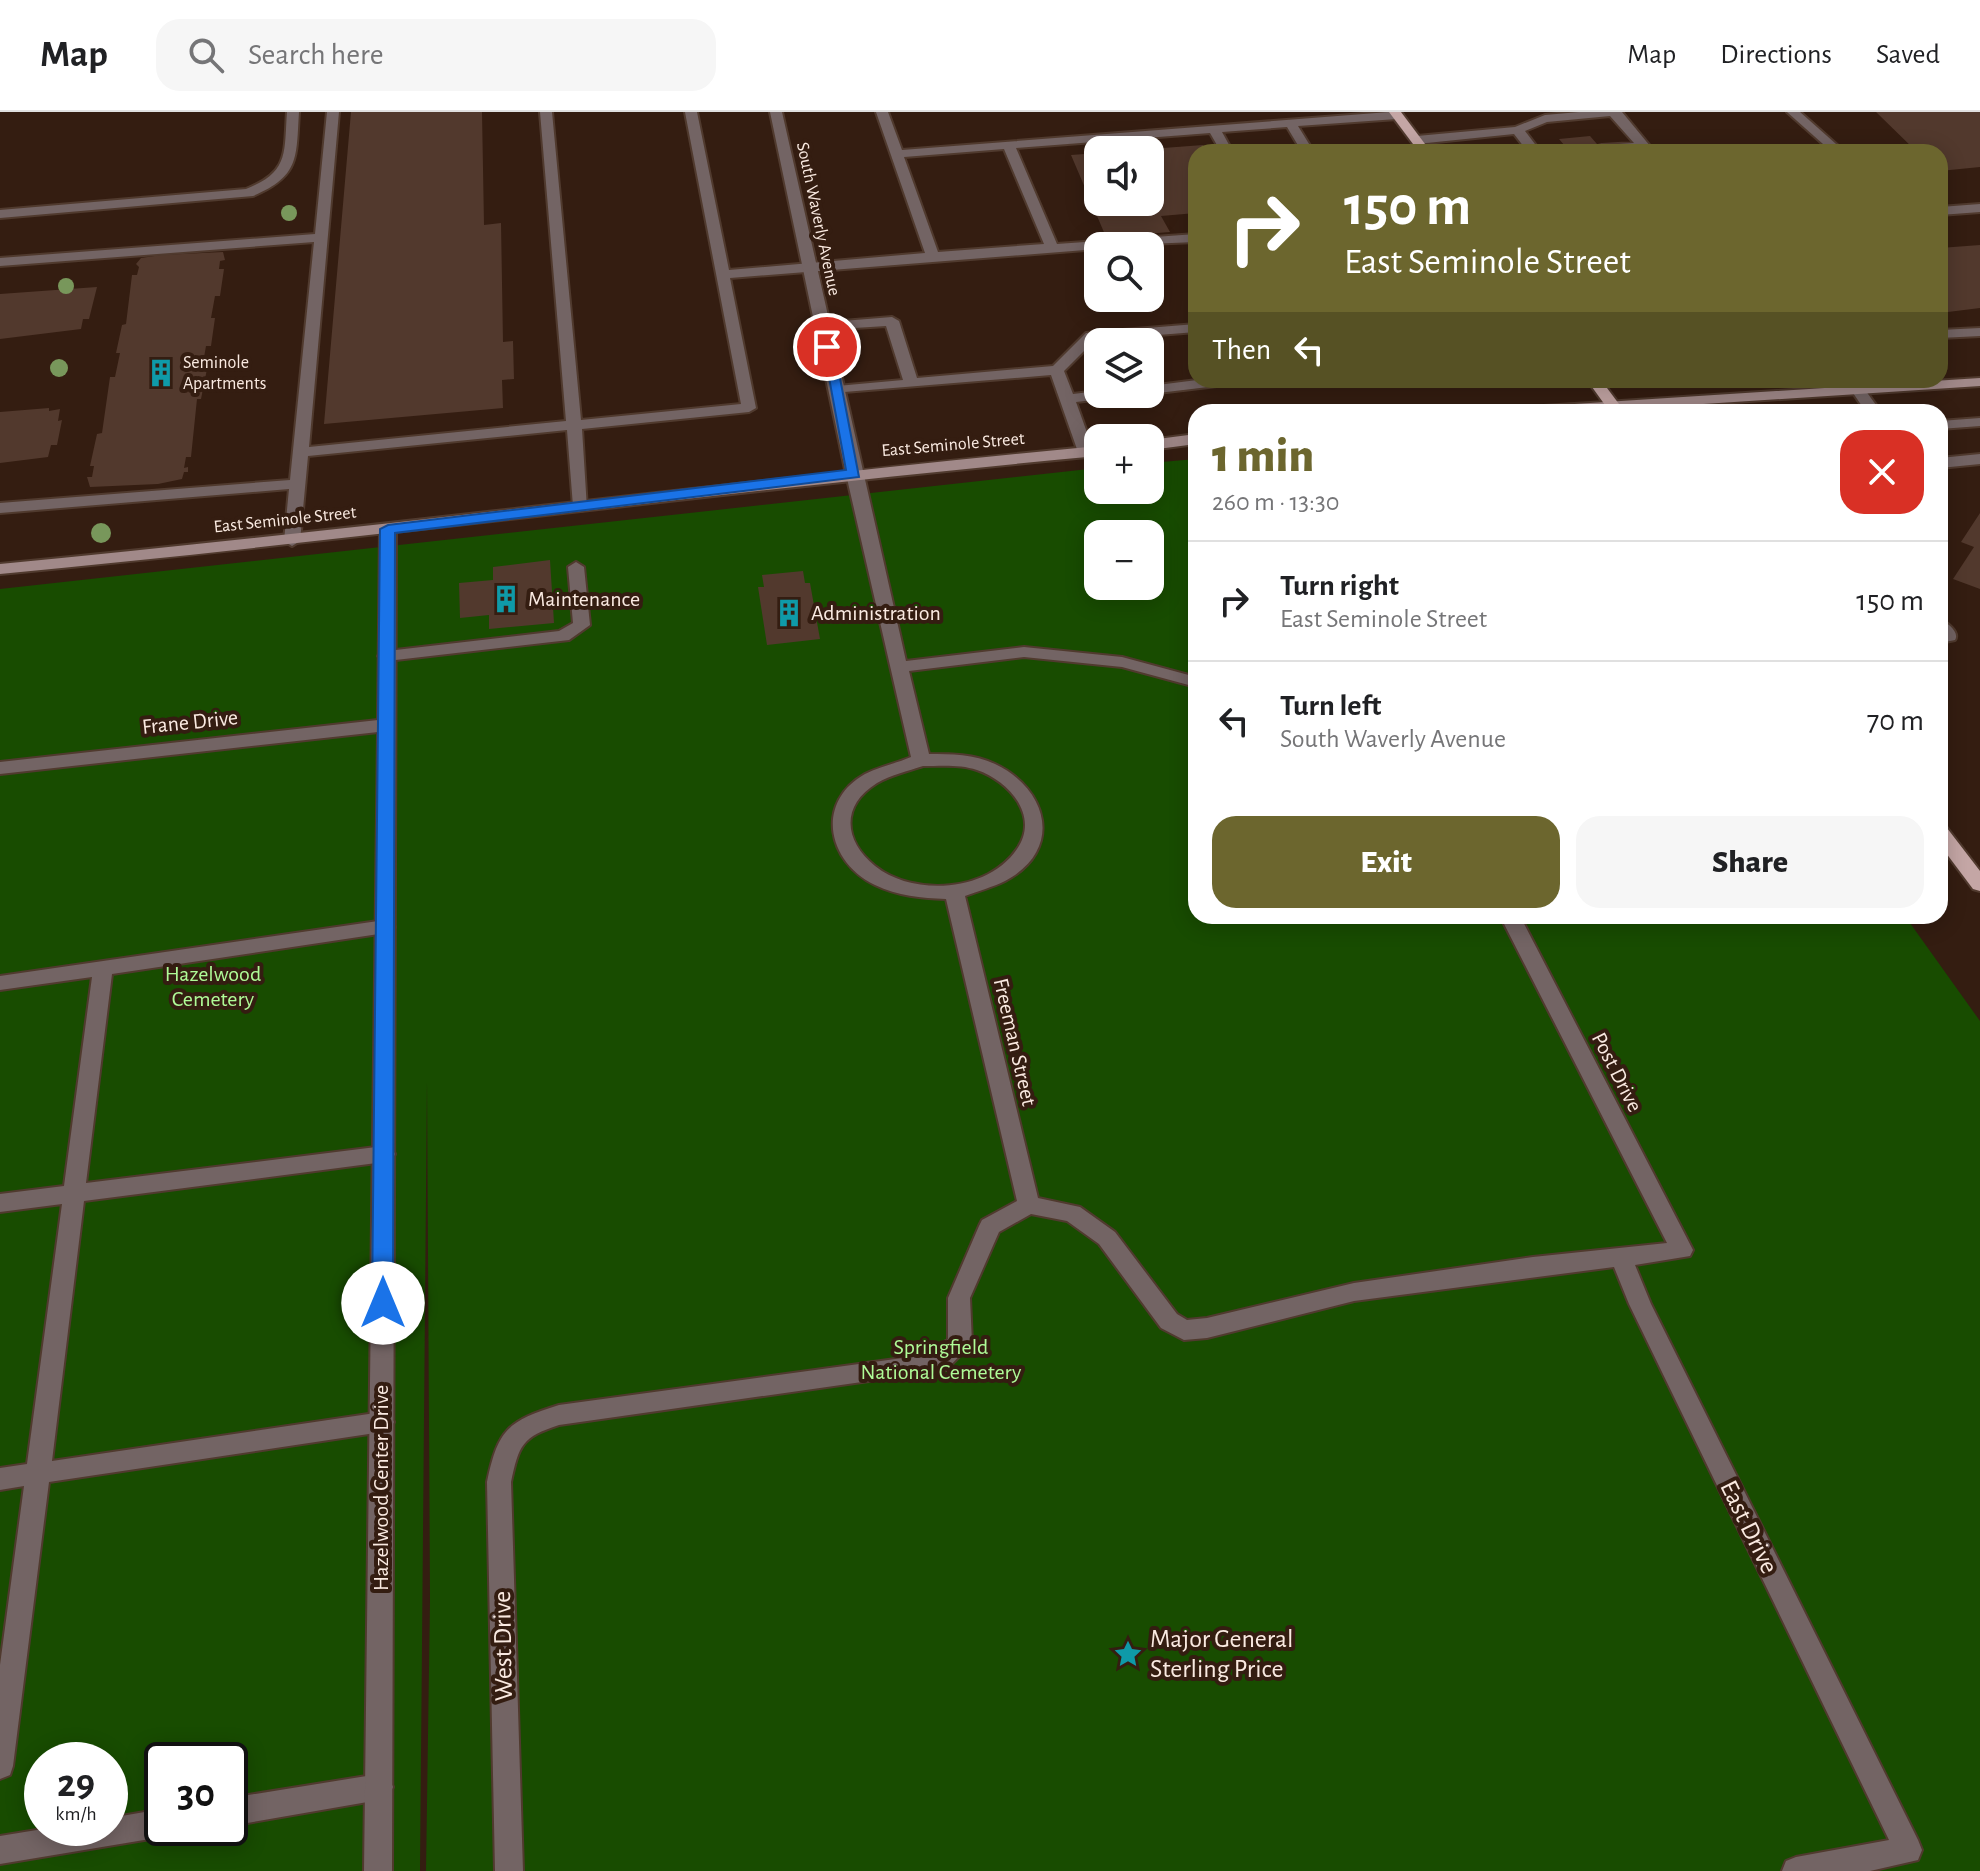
<!DOCTYPE html>
<meta charset="utf-8">
<style>
body{margin:0;font-family:"Alegreya Sans",sans-serif;background:#f6f6f6;color:#202124;height:100vh;display:flex;flex-direction:column;font-size:30px;white-space:nowrap}
*{box-sizing:border-box;margin:0}
p{font-size:26px;color:#757577}
.icon{flex:none;width:44px;height:44px;fill:none;stroke:currentColor;stroke-width:2;stroke-linecap:round;stroke-linejoin:round}
.map{position:relative;flex:1;overflow:hidden}
.panel{position:absolute;left:1188px;top:292px;width:760px;height:520px;display:flex;flex-direction:column;background:#fff;border-radius:24px;box-shadow:0 4px 20px #0003}
.panel>*{flex:none}
.hud{position:absolute;left:1188px;top:32px;width:760px;height:244px;border-radius:24px;box-shadow:0 4px 20px #0003;background:#6c662e;color:#fff;overflow:hidden}
.controls{position:absolute;left:1084px;top:24px;display:grid;gap:16px}
.controls a{display:grid;place-items:center;width:80px;height:80px;border-radius:16px;background:#fff;box-shadow:0 4px 20px #0003;font-size:40px}
.speed{position:absolute;left:24px;top:1630px;display:flex;gap:16px;font-size:40px;font-weight:700;text-align:center}
.speed>*{display:grid;place-content:center;width:104px;height:104px;border-radius:50%;background:#fff;box-shadow:0 4px 20px #0003;line-height:1}
.speed small{font-size:20px;font-weight:400}
.speed .limit{border:4px solid #111;border-radius:12px;background:#fff;color:#111}
.pin{position:absolute;display:grid;place-items:center;width:68px;height:68px;color:#fff;margin:-34px;border:4px solid #fff;border-radius:50%;box-shadow:0 2px 8px #0007}
.me{position:absolute;width:88px;margin:-44px;rotate:0deg;stroke-linejoin:round;filter:drop-shadow(0 0 6px #0008)}
.turn{display:flex;align-items:center;gap:28px;height:168px;padding:0 24px;font-size:36px}
.turn .icon{width:104px;height:104px;stroke-width:2.5}
.turn b{display:block;font-size:56px;line-height:68px}
.then{display:flex;align-items:center;height:76px;padding:0 24px;background:#0003;gap:16px;font-size:30px}
.round{display:grid;place-items:center;flex:none;width:84px;height:84px;border-radius:24px;background:#f6f6f6}
.summary{display:flex;align-items:center;justify-content:space-between;height:136px;padding:0 24px}
h1{font-size:48px;font-weight:800;line-height:60px;color:#6c662e}
.button{display:flex;gap:16px;margin-top:auto;padding:16px 24px}
.button a{flex:1;height:92px;border-radius:24px;background:#6c662e;color:#fff;font-size:32px;font-weight:800;line-height:92px;text-align:center}
.button a+a{background:#f6f6f6;color:#202124}
ul{padding:0;list-style:none}
li{display:flex;align-items:center;gap:24px;height:120px;padding:0 24px;border-top:2px solid #e0e0e0}
li div{flex:1}
li b{display:block;font-size:30px}
li em{font-style:normal}
header{display:flex;align-items:center;gap:48px;box-sizing:border-box;height:112px;padding:0 40px;background:#fff;border-bottom:2px solid #e0e0e0}
header strong{font-size:38px}
nav{display:flex;gap:44px;margin-inline-start:auto;font-size:28px}
.search{width:560px;height:72px;background:#f6f6f6;display:flex;align-items:center;gap:20px;box-sizing:border-box;padding:0 28px;border-radius:24px;color:#757577;font-size:30px}
.map>svg:first-child{display:block}
.green{fill:#184c00;fill-rule:evenodd}
.building{fill:#52392d}
.lines{fill:none;stroke-linecap:round;stroke-linejoin:round}
.lane-casing{stroke:#503a2e;stroke-width:4}
.street-casing{stroke:#503a2e;stroke-width:4}
.secondary-casing{stroke:#503a2e;stroke-width:4}
.primary-casing{stroke:#503a2e;stroke-width:4}
.lane{fill:#736464;fill-rule:evenodd}
.street{fill:#736464;fill-rule:evenodd}
.secondary{fill:#a18989;fill-rule:evenodd}
.primary{fill:#c4a6a5;fill-rule:evenodd}
.tree{fill:#78975b}
.route{fill:#1a73e8;stroke:#114b97;stroke-width:2}
.labels{text-anchor:middle;dominant-baseline:central;stroke-width:8;stroke-linejoin:round;paint-order:stroke}
.far-street-label{font-size:18px;fill:#faeae1;stroke:#341d11}
.far-poi-label{font-size:18px;fill:#faeae1;stroke:#341d11;text-anchor:start}
.poi-label{font-size:22px;fill:#faeae1;stroke:#341d11;text-anchor:start}
.street-label{font-size:22px;fill:#faeae1;stroke:#341d11}
.park-label{font-size:22px;fill:#affb97;stroke:#341d11}
.near-street-label{font-size:26px;fill:#faeae1;stroke:#341d11}
.near-poi-label{font-size:26px;fill:#faeae1;stroke:#341d11;text-anchor:start}
</style>
<header>
<strong>Map</strong>
<div class="search"><svg class="icon" aria-label="search" viewBox="0 0 24 24"><circle cx="10" cy="10" r="6"/><path d="M15 15l6 6"/></svg>Search here</div>
<nav><a>Map</a><a>Directions</a><a>Saved</a></nav>
</header>
<div class="map">
<svg width="1980" height="1759" viewBox="0 0 1980 1759">
<rect width="100%" height="100%" fill="#341d11"/>
<path class="green" d="M1196,347V804H1905L1980,909V1759H426L430,1488L427,968L420,1759H0V477L1098,356V378H1150V351ZM1098,422H1150V474H1098ZM42,1648H110V1716H42ZM162,1648H230V1716H162Z"/>
<path class="building" d="M351,0H482L484,113L501,111L503,230L513,229L514,267L502,268L503,296L324,312Z
M1876,0H1980V55L1940,59V40H1917Z
M1590,24L1604,40H1570L1559,27Z
M1203,33L1206,40H1196V101L1161,104L1170,120L1106,125L1071,43L1098,41V90H1150V37Z
M1980,133V196L1940,201V136Z
M223,140L225,148L220,149L219,157H224L220,184H215L211,206H215L211,234H206L202,257H207L201,287H197L191,345H186L184,356L188,355V360H184L182,367L158,372L90,375L87,365H92L94,354H90L97,322L102,321L110,265H115L120,241H116L122,213L126,212L132,163H137L139,155L136,152L141,146L161,143Z
M97,175L89,207H83L81,217L0,227V182Z
M49,296V299L60,297L58,309L62,308L57,333H51L48,345L0,351V300Z
M1980,401V477L1953,467L1974,435L1961,430Z
M550,448L554,511L489,517V503L460,506L459,471L493,468V455Z
M803,459L805,471H810L820,527L767,533L758,475H764L762,463Z"/>
<g class="lines">
<defs>
<path id="lane" d="M287,0H299C296,46 300,64 253,84L0,106V98L246,77C289,60 284,42 287,0Z
M327,0H339L309,335L566,309L540,0H552L581,308L741,292L685,0H697L729,158L925,141L876,0H888L902,38L1389,0L1403,3L1397,7L1298,14L1314,40H1302L1287,15L1222,20L1233,40H1221L1210,21L1016,36L1057,132L1196,122V130L1098,134V137L730,166L756,296L749,300L582,317L587,397L581,399L573,394L567,318L308,344L300,429L292,434L284,429L289,377L0,401V391L290,368L314,130L0,154V146L315,122ZM1004,37L1044,132L938,140L904,45Z
M1579,0H1622L1655,40H1598V34L1602,33L1634,31L1610,4L1547,10L1525,19L1541,40H1528L1514,22L1417,32L1411,28L1417,24L1515,15L1545,3Z
M1787,0H1800L1845,40H1832Z
M1980,92V100L1940,103V95Z
M892,205L899,209L917,266L1053,254L1086,221L1196,212V220L1095,228L1064,259L1073,282L1098,279V282H1117L1110,286L1076,290L1094,340L1086,345L1078,340L1051,263L832,281L830,278L837,274L903,268L886,214L823,218L818,217V211Z
M1980,216V224L1940,226V218Z
M1197,268H1240L1233,272L1150,282H1148L1150,274Z
M1858,274L1863,275L1881,300H1866L1851,278Z
M1980,306V314L1940,317V309Z
M1980,342V352L1940,356V346Z
M576,450L584,455L590,513L569,528L387,549L378,544L387,539L559,519L573,511L568,455Z
M1940,508C1947,510 1960,520 1955,528L1940,531Z
M385,808L395,815L392,820L112,862L86,1071L384,1034L392,1036L395,1042L392,1048L384,1050L84,1089L52,1349L382,1300L390,1303L394,1310L390,1317L382,1320L49,1370L13,1654L10,1663L0,1667V1553L24,1374L0,1378V1356L27,1352L62,1092L0,1100V1082L64,1074L92,865L0,878V864Z
M379,1662L389,1666L393,1675L389,1684L379,1688L230,1714V1686Z
M162,1697V1716H174L172,1721L162,1725L0,1752V1724L49,1716H110V1706Z"/>
<path id="street" d="M770,0H782L906,549L1024,535L1122,545L1196,565V575L1122,555L1024,545L909,559L929,642C951,642 974,642 995,652C1048,677 1064,738 1005,769C993,775 978,779 965,784L1038,1086L1080,1095L1115,1120L1177,1202L1187,1208L1207,1206L1354,1171L1533,1145L1667,1131L1500,804H1520L1693,1138L1690,1144L1635,1153L1651,1192L1918,1728L1922,1738L1918,1748L1870,1759H1782L1786,1749L1796,1745L1889,1728L1629,1192L1614,1155L1354,1189L1207,1226L1184,1228L1161,1216L1099,1132L1067,1109L1031,1102L999,1120L970,1186L972,1231L946,1258L559,1313C522,1325 519,1333 511,1370L523,1759H495L487,1370C498,1317 508,1309 559,1293L932,1242L948,1227V1186L979,1114L982,1108L1017,1089L946,787C921,786 898,784 875,773C827,750 815,690 865,662C879,655 897,651 911,645L846,362ZM923,654C940,654 960,652 977,658C1009,669 1040,704 1017,737C988,780 914,785 875,754C844,729 840,694 877,671C890,663 908,659 923,654Z
M388,412L396,417L392,1759H364L378,620L0,662V650L378,608L380,417Z"/>
<path id="secondary" d="M1980,266V274L1581,300H1505L1512,296Z
M1196,322V332L1150,338V328Z
M1098,334V344C731,378 367,427 0,462V452C367,417 731,369 1098,334Z"/>
<path id="primary" d="M1389,0H1401L1431,40H1419Z
M1587,268H1601L1625,300H1610Z
M1940,714L1947,716L1980,759V779L1973,777L1940,733Z"/>
</defs>
<use href="#lane" class="lane-casing"/>
<use href="#street" class="street-casing"/>
<use href="#secondary" class="secondary-casing"/>
<use href="#primary" class="primary-casing"/>
<use href="#lane" class="lane"/>
<use href="#street" class="street"/>
<use href="#secondary" class="secondary"/>
<use href="#primary" class="primary"/>
</g>
<g class="tree">
<circle cx="289" cy="101" r="8"/>
<circle cx="66" cy="174" r="8"/>
<circle cx="59" cy="256" r="9"/>
<circle cx="101" cy="421" r="10"/>
</g>
<path class="route" d="M823,233L834,235L859,365L395,421L393,1191L383,1199L375,1197L372,1191L380,417L388,413L846,358Z"/>
<defs>
<symbol id="building-bare" viewBox="-9 -9 18 18"><path d="M-4-6H4V6H1V3H-1V6H-4ZM-2.5-4.3h1.7v1.8h-1.7ZM.8-4.3h1.7v1.8H.8ZM-2.5-1h1.7V.8h-1.7ZM.8-1h1.7V.8H.8Z" fill="#0f9aa8" stroke="#341d11" stroke-width="2.5" paint-order="stroke"/></symbol>
<symbol id="sight-bare" viewBox="-9 -9 18 18"><path d="M0-6L1.8-2.2L6-1.7L2.9 1.2L3.7 5.4L0 3.3L-3.7 5.4L-2.9 1.2L-6-1.7L-1.8-2.2Z" fill="#0f9aa8" stroke="#341d11" stroke-width="2.5" paint-order="stroke"/></symbol>
</defs>
<g fill-rule="evenodd">
<use href="#building-bare" x="141" y="241" width="40" height="40"/>
<use href="#building-bare" x="486" y="467" width="40" height="40"/>
<use href="#building-bare" x="769" y="481" width="40" height="40"/>
<use href="#sight-bare" x="1108" y="1522" width="40" height="40"/>
</g>
<g class="labels">
<g class="far-street-label">
<text transform="translate(818 107) rotate(78)">South Waverly Avenue</text>
<text transform="translate(953 333) rotate(-5)">East Seminole Street</text>
<text transform="translate(285 408) rotate(-6)">East Seminole Street</text>
</g>
<g class="far-poi-label">
<text x="183" y="251">Seminole<tspan x="183" dy="21">Apartments</tspan></text>
</g>
<g class="poi-label">
<text x="528" y="487">Maintenance</text>
<text x="811" y="501">Administration</text>
</g>
<g class="street-label">
<text transform="translate(190 610) rotate(-6)">Frane Drive</text>
<text transform="translate(1015 930) rotate(77)">Freeman Street</text>
<text transform="translate(1617 960) rotate(63)">Post Drive</text>
<text transform="translate(381 1376) rotate(-90)">Hazelwood Center Drive</text>
</g>
<g class="park-label">
<text x="213" y="862">Hazelwood<tspan x="213" dy="25">Cemetery</tspan></text>
<text x="941" y="1235">Springfield<tspan x="941" dy="25">National Cemetery</tspan></text>
</g>
<g class="near-street-label">
<text transform="translate(1749 1415) rotate(64)">East Drive</text>
<text transform="translate(503 1534) rotate(-91)">West Drive</text>
</g>
<g class="near-poi-label">
<text x="1150" y="1527">Major General<tspan x="1150" dy="30">Sterling Price</tspan></text>
</g>
</g>
</svg>
<div class="controls">
<a><svg class="icon" aria-label="sound" viewBox="0 0 24 24"><path d="M4 9h4l5-4v14l-5-4H4zM17 9q2 3 0 6"/></svg></a>
<a><svg class="icon" aria-label="search" viewBox="0 0 24 24"><circle cx="10" cy="10" r="6"/><path d="M15 15l6 6"/></svg></a>
<a><svg class="icon" aria-label="layers" viewBox="0 0 24 24"><path d="M12 4l9 5-9 5-9-5zM3 14l9 5 9-5"/></svg></a>
<a>+</a>
<a>−</a>
</div>
<div class="speed"><div>29<small>km/h</small></div><div class="limit">30</div></div>
<div class="pin" style="left:827px;top:235px;background:#d93025"><svg class="icon" aria-label="arrive" viewBox="0 0 24 24"><path d="M6 21V4h12l-3 4 3 4H6"/></svg></div>
<svg class="me" style="left:383px;top:1191px" viewBox="-20 -20 40 40"><circle r="19" fill="#fff"/><path d="M0-13L10 11 0 6-10 11z" fill="#1a73e8"/></svg>
<div class="hud">
<div class="turn"><svg class="icon" aria-label="right" viewBox="0 0 24 24"><path d="M7 20v-9h11M14 6l5 5-5 5"/></svg><div><b>150 m</b>East Seminole Street</div></div>
<div class="then">Then<svg class="icon" aria-label="left" viewBox="0 0 24 24"><path d="M17 20v-9H6M10 6l-5 5 5 5"/></svg></div>
</div>
<section class="panel">
<div class="summary"><div><h1>1 min</h1><p>260 m · 13:30</p></div><a class="round" style="background:#d93025;color:#fff"><svg class="icon" aria-label="close" viewBox="0 0 24 24"><path d="M6 6l12 12M18 6L6 18"/></svg></a></div>
<ul>
<li><svg class="icon" aria-label="right" viewBox="0 0 24 24"><path d="M7 20v-9h11M14 6l5 5-5 5"/></svg><div><b>Turn right</b><p>East Seminole Street</p></div><em>150 m</em></li>
<li><svg class="icon" aria-label="left" viewBox="0 0 24 24"><path d="M17 20v-9H6M10 6l-5 5 5 5"/></svg><div><b>Turn left</b><p>South Waverly Avenue</p></div><em>70 m</em></li>
</ul>
<div class="button"><a>Exit</a><a>Share</a></div>
</section>
</div>
